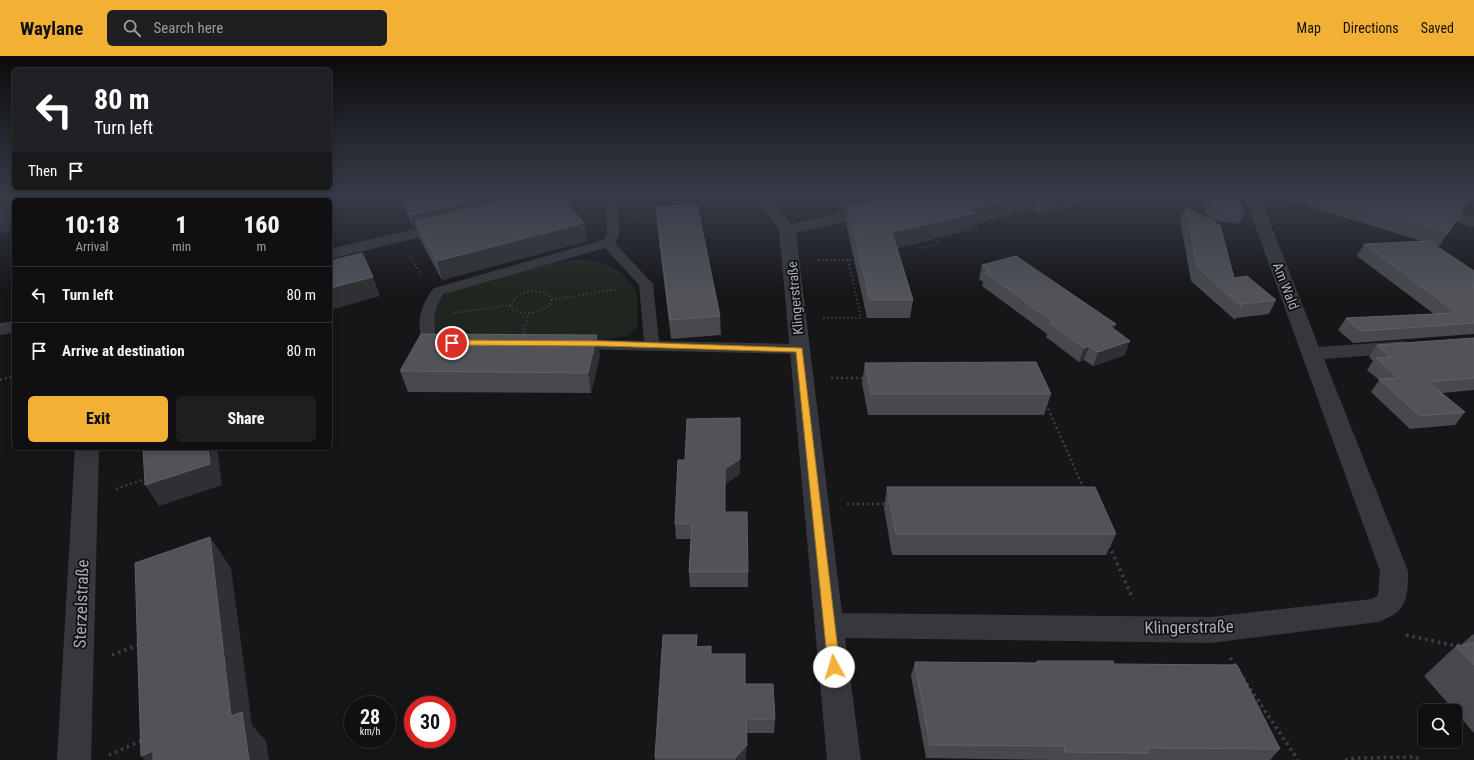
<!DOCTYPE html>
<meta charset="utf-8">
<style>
body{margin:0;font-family:"Roboto Condensed",sans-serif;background:#1e1e20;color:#f1f3f6;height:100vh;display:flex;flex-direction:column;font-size:15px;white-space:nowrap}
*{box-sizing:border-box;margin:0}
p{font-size:13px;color:#9c9d9f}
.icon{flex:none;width:22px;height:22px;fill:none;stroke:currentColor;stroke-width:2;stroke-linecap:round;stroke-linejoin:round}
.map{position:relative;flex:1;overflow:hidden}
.panel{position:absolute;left:12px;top:142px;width:320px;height:252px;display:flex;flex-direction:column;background:#101012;border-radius:6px;box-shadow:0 2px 10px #0003,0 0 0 1px #303032}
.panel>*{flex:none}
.banner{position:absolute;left:12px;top:12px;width:320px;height:122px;border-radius:6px;box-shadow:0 2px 10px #0003,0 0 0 1px #303032;background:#202124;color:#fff;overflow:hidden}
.tools{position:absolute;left:1418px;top:648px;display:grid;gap:8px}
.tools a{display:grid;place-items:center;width:44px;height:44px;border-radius:6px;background:#101012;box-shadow:0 2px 10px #0003,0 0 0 1px #303032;font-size:20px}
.speed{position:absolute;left:344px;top:640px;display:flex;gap:8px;font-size:20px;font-weight:700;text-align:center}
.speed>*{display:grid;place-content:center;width:52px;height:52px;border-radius:50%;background:#101012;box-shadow:0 2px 10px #0003,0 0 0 1px #303032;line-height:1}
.speed small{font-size:10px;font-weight:400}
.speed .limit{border:6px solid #d22;background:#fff;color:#111}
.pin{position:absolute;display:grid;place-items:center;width:34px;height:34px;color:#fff;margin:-17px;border:2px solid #fff;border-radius:50%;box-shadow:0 1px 4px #0007}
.me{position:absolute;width:44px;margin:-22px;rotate:354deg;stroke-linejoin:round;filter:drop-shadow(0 0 3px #0008)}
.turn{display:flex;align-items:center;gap:14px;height:84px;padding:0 16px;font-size:18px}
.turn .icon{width:52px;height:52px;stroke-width:2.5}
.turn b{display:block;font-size:28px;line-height:34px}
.then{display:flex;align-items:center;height:38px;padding:0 16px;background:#0003;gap:8px;font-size:15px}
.eta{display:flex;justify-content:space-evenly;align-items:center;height:68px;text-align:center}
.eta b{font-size:24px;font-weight:800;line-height:28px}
.primary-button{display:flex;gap:8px;margin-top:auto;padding:8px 16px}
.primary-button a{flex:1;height:46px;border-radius:6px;background:#f2b134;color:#111;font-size:16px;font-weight:800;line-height:46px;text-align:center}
.primary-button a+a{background:#1e1e20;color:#f1f3f6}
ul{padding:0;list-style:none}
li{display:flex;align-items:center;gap:12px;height:56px;padding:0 16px;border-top:1px solid #303032}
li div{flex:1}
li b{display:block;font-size:15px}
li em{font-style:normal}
header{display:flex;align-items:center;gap:24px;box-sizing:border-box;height:56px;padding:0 20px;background:#f2b134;color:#111}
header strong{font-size:19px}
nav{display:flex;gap:22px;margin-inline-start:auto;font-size:14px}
.search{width:280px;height:36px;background:#1e1e20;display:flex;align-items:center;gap:10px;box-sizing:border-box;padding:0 14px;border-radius:6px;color:#9c9d9f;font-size:15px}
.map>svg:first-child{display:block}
.green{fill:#1e261f}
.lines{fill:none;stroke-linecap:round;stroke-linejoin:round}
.path-far2{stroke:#3d3f44;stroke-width:2;stroke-dasharray:1.5 2.5;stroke-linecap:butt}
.path-far1{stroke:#3d3f44;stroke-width:2.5;stroke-dasharray:2 3;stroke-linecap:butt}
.path{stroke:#3d3f44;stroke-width:3.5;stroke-dasharray:2.5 4;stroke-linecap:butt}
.lane{fill:#37383d;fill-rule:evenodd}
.street{fill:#37383d;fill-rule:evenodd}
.wall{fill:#47494d}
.shaded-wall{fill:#2f3033}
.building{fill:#525359;stroke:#5f6168}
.route{fill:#f2b134;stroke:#9d7322}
.labels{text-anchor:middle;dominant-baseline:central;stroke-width:3.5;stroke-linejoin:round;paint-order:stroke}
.street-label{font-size:14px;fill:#a8adb8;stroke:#111113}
.near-street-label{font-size:17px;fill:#a8adb8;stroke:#111113}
</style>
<header>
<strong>Waylane</strong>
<div class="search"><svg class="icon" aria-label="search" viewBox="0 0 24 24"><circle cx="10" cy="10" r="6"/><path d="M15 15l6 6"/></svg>Search here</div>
<nav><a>Map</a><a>Directions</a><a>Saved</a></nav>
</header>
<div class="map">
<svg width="1474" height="704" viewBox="0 0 1474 704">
<rect width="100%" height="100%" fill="#161618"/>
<path class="green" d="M574,203L601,206L621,216L637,236L638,270L628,280L601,284L438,279L431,269L438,244L453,233L509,217Z"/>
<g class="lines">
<path class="path-far2" d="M152,139V144
M69,144L78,142
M682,149L737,142
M636,160L658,154
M968,175L978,174L971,169
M920,192L940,187L934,183
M411,201L422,221
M818,204H854
M531,235L544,236L551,241V247C541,258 527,259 513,254L511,249C514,239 522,237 531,235Z
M551,244L618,233
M454,257L511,249
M823,262H861L848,204
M522,281L529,257"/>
<path class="path-far1" d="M831,322H866
M0,324L14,320
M1046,348L1084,433
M116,433L148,422
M847,448H888"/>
<path class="path" d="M1109,489L1133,543
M1406,579L1452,589H1464
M112,599L141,588
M1230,602L1236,611
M1243,622L1298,704
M109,699L143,684
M1345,704L1355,702L1416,701L1421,704"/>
<path class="lane" d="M605,139H617L619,179L615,187L653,228L659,285L799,288L805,290L807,293L805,296L799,298L576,293L571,291L568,288L571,285L576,283L644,285L639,229L605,192L444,238C434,249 434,263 435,277L438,281L452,283L455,286L452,289C410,300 414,254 434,232L603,184L607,179Z"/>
<path class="street" d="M94,139H108L109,144H93Z
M562,139H588L585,142L533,155L527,153L525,150L527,147Z
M753,139H769L791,168L876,149L882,151L884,154L882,157L796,177L842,557L1210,561L1372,543L1378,539L1380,515L1244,139H1259L1319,291L1403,285L1410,287L1413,291L1410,295L1403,297L1324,303L1408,515C1408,543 1407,556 1378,566L1210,587L845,582L861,704H827L779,174Z
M1372,139H1396L1474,161V171L1375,142Z
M448,165L454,167L456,170L454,173L330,203V193Z
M14,265V277L0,279V267Z
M75,392H99L91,704H57Z"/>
</g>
<path class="wall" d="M839,139H1084L1081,147L1040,157L1034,153L974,168L972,173L897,192L913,244L910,262H867L846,167L847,154L843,155Z
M1199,139H1237L1244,156L1239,168L1211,164L1234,222L1276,244L1269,258L1236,262L1235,264L1191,225L1180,163L1186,151L1209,163Z
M1276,139H1474L1439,190L1433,188L1474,215V278L1353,287L1338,274L1346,262L1434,258L1357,200L1364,188L1425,186L1275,140Z
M400,140L584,167L587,185L442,224L420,183L417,171L414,172L404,152Z
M656,151L720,260L721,279L671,283L657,169Z
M982,209L1116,268L1114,273L1125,299L1093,310L1084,304L1079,306L1046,281L1047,278L982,230L983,226L979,223Z
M1474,282V334L1442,337L1465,356L1455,369L1410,373L1371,336L1379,324L1367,314L1373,305L1369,301L1377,289Z
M600,299L591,337L408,336L400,315Z
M865,307L1051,338L1044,359H868L862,327Z
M678,404L740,418L725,428V456L748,516V531H690L689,516L691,483H676L675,468Z
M887,431L1116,478L1106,499H892L884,452Z
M1474,578V677L1424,620L1456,590L1461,589L1472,579Z
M697,579V591L711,590V598L745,628L775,663L774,677H746V702L745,704H655V701Z
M1037,605L1114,608L1280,693L1270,704H1056L926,702L911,620L915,606L1036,607Z"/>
<path class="shaded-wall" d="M1,139H15L9,175L0,177V142Z
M209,139H214L215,144H210Z
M500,139H549L415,165L417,171L414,172L411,159Z
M845,139H912L848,151L847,154L843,155Z
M1030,139H1038L1034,153L974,168L972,173L890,193L892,176L970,153Z
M1051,139H1084L1081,147L1040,157L1044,140Z
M584,167L587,185L442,224L437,205Z
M373,221L380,240L330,254V232Z
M1116,268L1110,282V270Z
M597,279L600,299L591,337L588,317Z
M1130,285L1125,299L1093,310L1098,296Z
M1089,290L1084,304L1079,306L1084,292Z
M208,392H217L222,429L159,450L145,429Z
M740,403V418L725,428V413Z
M210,481L231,512L252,669L266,685L269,704H249L231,660Z
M747,689L746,702L745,704H736V701Z
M153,695L162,704H145L141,700Z"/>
<path class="building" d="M167,139H209L210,144H168Z
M404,139H500L411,159L400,140Z
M528,139H560L584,167L437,205L415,165Z
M904,139H1030L970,153L976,157L892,176L913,244H870L848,151Z
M1042,139H1051L1044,140Z
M1209,139H1237L1244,156L1214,152Z
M1317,139H1407L1463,154L1448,177Z
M1452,139H1474L1470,144Z
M697,148L720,260L670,264L656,151Z
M1186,151L1220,169L1234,222L1247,220L1276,244L1241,248L1242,251L1197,211Z
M1429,185L1474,215V230H1471L1474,232V267L1361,275L1346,262L1457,257L1364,188Z
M362,197L373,221L330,232V205Z
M1016,200L1116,268L1110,270L1130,285L1098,296L1089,290L1084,292L1050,267L1053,266L985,216L990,215L982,209Z
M421,278L597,279L588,317L400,315Z
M1474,282V322L1428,326L1465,356L1420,360L1379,323L1399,322L1376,302L1391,301L1377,289Z
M1036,306L1051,338H871L865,307Z
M740,362V403L725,413V456H747L748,516H689L692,468H675L678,404H685L687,363Z
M143,392H208L210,408L145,429Z
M887,431H1095L1116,478H896Z
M210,481L231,660L242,656L249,704H153V695L141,700L135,507Z
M663,579H697L696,591L711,590V598H745V628H773L775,663H746L747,689L736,701H655Z
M1474,587V609L1456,590Z
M1037,605H1113L1114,608L1237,609L1280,693L1146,692L1149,697L1065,696L1064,690L930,689L915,606L1038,607Z"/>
<linearGradient id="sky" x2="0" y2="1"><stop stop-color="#0c0c0d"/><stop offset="0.59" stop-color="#363c48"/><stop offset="1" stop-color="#363c48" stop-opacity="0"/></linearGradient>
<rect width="1474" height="237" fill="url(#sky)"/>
<path class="route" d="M452,284L602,285L802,292L840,611L839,615L834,617L830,615L828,611L796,296L602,290L449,289L447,287Z"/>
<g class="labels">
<g class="street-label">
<text transform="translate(1286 230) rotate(69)">Am Wald</text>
<text transform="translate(795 242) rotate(-95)">Klingerstraße</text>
</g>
<g class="near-street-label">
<text transform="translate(81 548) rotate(-88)">Sterzelstraße</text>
<text transform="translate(1189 571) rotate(-1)">Klingerstraße</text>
</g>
</g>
</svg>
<div class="tools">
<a><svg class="icon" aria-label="search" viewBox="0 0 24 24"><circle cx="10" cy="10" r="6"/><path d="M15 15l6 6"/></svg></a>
</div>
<div class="speed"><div>28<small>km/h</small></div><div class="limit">30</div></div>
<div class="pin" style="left:452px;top:287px;background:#d93025"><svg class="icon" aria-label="arrive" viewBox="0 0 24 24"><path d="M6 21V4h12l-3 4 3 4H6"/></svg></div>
<svg class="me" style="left:834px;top:611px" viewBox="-20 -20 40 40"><circle r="19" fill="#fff"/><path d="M0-13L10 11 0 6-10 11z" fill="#f2b134"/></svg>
<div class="banner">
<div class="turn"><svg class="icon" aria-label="left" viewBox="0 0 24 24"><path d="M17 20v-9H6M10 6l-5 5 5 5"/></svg><div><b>80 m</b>Turn left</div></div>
<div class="then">Then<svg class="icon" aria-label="arrive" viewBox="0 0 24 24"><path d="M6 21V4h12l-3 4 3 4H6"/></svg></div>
</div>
<section class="panel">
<div class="eta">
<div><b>10:18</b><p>Arrival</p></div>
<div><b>1</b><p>min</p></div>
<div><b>160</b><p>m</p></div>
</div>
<ul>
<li><svg class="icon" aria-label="left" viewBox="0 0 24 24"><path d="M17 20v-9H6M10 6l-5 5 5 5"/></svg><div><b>Turn left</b></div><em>80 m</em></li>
<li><svg class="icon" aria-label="arrive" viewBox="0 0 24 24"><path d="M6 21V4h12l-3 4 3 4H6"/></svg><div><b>Arrive at destination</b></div><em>80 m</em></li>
</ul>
<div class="primary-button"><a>Exit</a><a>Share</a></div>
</section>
</div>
